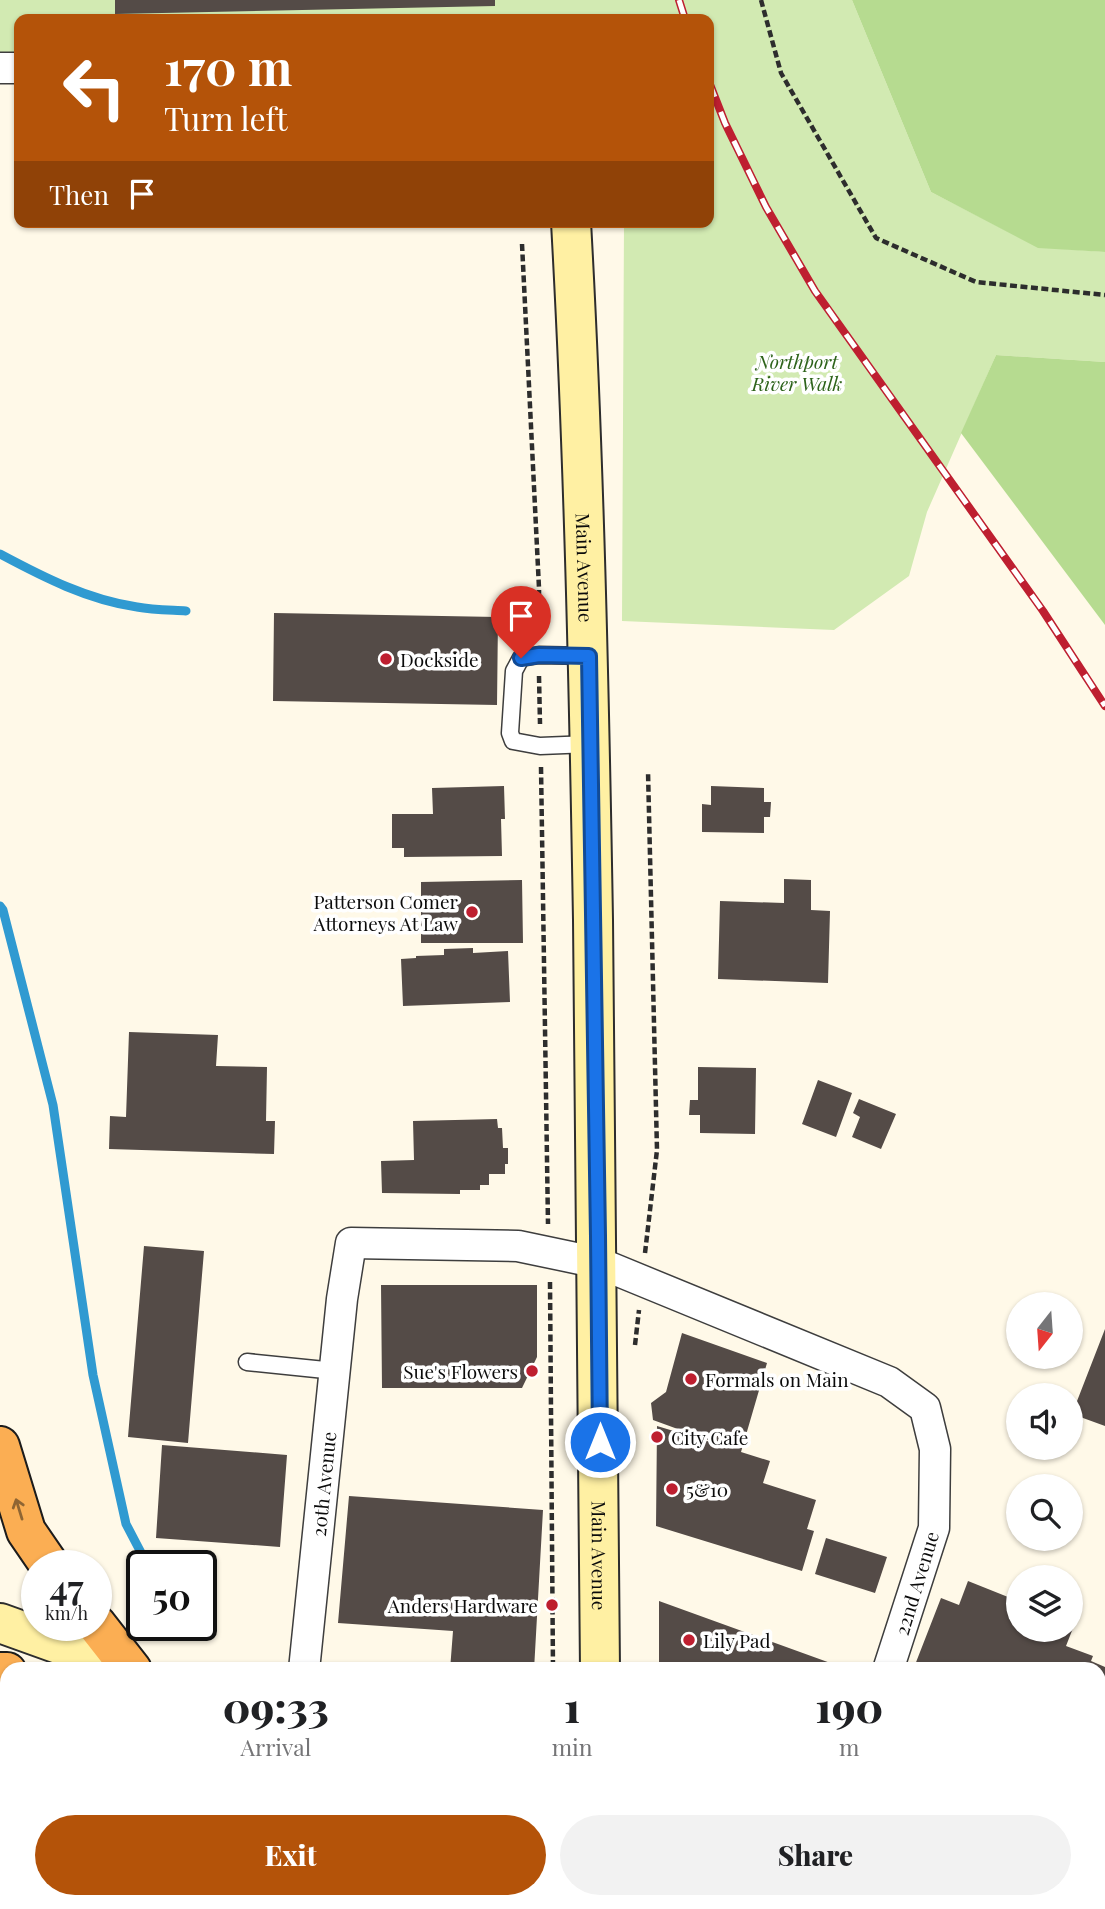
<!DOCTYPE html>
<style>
body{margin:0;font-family:"Playfair Display",serif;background:#f2f2f2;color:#202124;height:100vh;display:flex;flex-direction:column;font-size:26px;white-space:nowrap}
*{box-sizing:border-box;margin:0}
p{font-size:23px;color:#757577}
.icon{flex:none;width:38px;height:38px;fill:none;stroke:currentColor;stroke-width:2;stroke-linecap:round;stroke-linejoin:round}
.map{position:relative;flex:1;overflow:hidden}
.panel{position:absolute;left:0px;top:1662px;width:1106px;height:247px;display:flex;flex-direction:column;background:#fff;border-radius:21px 21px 0 0;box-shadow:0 2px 5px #0004}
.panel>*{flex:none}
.hud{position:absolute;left:14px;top:14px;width:700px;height:214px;border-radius:14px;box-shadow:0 2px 5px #0004;background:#b45309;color:#fff;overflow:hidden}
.needle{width:46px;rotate:197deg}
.fabs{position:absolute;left:1006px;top:1292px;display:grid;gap:14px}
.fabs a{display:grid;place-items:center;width:77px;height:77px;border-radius:50%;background:#fff;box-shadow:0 2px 5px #0004;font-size:35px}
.speed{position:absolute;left:21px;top:1550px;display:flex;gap:14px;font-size:35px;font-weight:700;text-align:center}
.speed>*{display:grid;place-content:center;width:91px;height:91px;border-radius:50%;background:#fff;box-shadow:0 2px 5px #0004;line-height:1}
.speed small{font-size:18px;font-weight:400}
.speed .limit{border:4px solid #111;border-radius:10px;background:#fff;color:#111}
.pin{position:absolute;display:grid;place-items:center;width:60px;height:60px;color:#fff;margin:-72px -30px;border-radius:50% 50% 50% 0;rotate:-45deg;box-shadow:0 0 7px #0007}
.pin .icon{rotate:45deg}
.me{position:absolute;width:77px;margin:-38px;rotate:0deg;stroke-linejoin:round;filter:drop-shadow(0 0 5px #0008)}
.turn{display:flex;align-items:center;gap:24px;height:147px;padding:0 35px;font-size:32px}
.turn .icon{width:91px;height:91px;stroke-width:2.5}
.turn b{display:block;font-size:49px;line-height:60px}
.then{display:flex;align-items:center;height:66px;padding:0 35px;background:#0003;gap:14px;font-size:26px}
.eta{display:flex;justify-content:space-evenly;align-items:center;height:119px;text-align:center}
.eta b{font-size:42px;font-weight:800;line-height:49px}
.button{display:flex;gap:14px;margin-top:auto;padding:14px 35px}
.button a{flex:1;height:80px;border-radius:42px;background:#b45309;color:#fff;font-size:28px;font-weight:800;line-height:80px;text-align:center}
.button a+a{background:#f2f2f2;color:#202124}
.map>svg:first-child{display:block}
.green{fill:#d2eab2}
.forest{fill:#b6db90}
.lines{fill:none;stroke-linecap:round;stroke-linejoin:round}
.stream{stroke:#309ad1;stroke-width:9}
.building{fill:#544b47}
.service-casing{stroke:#3e3e3e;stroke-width:19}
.minor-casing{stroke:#3e3e3e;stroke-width:33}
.secondary-casing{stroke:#2d2d2d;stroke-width:42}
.trunk-casing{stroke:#1c1c1c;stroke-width:42}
.path{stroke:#2d2d2d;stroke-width:4.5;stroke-dasharray:7 3.5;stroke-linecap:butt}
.service{stroke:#fff;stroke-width:16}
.minor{stroke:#fff;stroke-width:30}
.secondary{stroke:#fff0a3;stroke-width:38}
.trunk{stroke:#fbae53;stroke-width:38}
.rail-casing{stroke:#be1f30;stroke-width:8}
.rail{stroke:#fff;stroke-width:5;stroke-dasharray:16;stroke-linecap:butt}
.oneway{stroke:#8f6533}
.route-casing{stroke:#114b97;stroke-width:18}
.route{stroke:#1a73e8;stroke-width:12}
.poi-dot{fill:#be1f30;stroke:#fff;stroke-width:2.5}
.labels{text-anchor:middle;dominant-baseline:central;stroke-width:7;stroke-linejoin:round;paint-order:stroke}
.park-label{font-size:19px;font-style:italic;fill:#2d631a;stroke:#fff}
.street-label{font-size:19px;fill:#0b0b0b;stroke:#fff}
.poi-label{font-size:19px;fill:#0b0b0b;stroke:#fff;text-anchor:start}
</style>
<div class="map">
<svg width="1105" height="1909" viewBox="0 0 1105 1909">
<rect width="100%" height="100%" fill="#fff9e8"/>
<path class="green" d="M0,0H852L931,192L1038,247L1105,252V362L996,355L927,512L909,576L834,630L622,621L624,222H709V19H19V58L0,59Z"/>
<path class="forest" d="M852,0H1105V252L1038,248L931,192Z
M996,355L1105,362V625L961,433Z"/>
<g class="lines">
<path class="stream" d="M0,554C43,577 88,600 137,607C153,610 170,610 186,611
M0,906L3,910L53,1105L93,1375L126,1524L148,1566
M0,1767L7,1765"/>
</g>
<path class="building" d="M115,0H495V6L115,14Z
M274,613L498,617L497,705L273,701Z
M504,786L505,819H501L502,856L404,857V848H392V814H433L432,788Z
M711,786L764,788V802H771L770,817H764V833L702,832V804L711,805Z
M784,879L811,880V910L830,911L828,983L718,979L720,901L784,903Z
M522,880L523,943H421V882Z
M473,948V953L508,951L510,1002L403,1006L401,959L416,958V956L444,955V949Z
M129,1032L218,1035L216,1066L267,1067L266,1121H275L274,1154L109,1149L110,1116L126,1117Z
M698,1067L756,1068L755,1134L700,1133V1115H689L690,1100H698Z
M818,1080L852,1093L836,1137L802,1124Z
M859,1099L896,1114L881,1149L852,1137L860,1117L853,1113Z
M497,1119L498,1128H502L503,1148H508V1164H505V1174H489V1185H480V1190H460V1194L382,1193L381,1161L414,1160L413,1121Z
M144,1246L204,1251L188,1443L128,1437Z
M381,1285H537V1357L522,1388H382Z
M1105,1329V1426L1072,1414Z
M682,1333L767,1363L741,1452L770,1461L763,1483L816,1500L807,1529L814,1531L802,1571L656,1526L657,1426L727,1447L653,1420L651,1403L666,1392Z
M162,1445L287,1455L280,1547L156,1538Z
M349,1496L543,1510L534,1670H450L453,1631L338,1623Z
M826,1538L887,1557L875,1593L815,1574Z
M968,1581L1018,1601V1629H1071V1621L1075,1623L1066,1646L1093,1656L1091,1661L1105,1667V1832L1099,1830V1670H913L941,1598L959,1605Z
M659,1601L847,1669V1670H659Z
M34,1902H137L127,1909H24Z"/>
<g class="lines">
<defs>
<path id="service" d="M589,656L539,655L521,658L514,671L510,733L513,741L540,746L590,744
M247,1362L335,1371
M0,1877L7,1862"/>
<g id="minor">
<path d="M0,68H19"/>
<path id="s1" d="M304,1670L342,1299L351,1243L518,1246L599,1263L889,1382L925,1408L935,1449L934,1528L888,1670"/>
<path d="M811,1909L813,1902"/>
</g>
<g id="secondary">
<path id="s2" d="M571,222C584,455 589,687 593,920C597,1170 600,1420 600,1670"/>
<path d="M0,1623L131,1670"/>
<path d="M771,1902L791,1909"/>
<path d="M600,1909V1902"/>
</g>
<path id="trunk" d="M0,1446L26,1531L50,1566
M96,1624L132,1670
M0,1672H7"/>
</defs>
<use href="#service" class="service-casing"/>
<use href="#minor" class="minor-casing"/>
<use href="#secondary" class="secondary-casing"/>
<use href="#trunk" class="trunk-casing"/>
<path class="path" d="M761,0L781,73L876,238L976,282L1105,295
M522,244L539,588V633
M539,676L540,724
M541,767L548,1224
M645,1253L657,1150L648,771
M550,1282L553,1670
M635,1345L639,1310
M361,1902L364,1907L368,1909
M461,1902L462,1909
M524,1902L543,1909
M553,1902V1909
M659,1902V1909"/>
<use href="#service" class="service"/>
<use href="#minor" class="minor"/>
<use href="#secondary" class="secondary"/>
<use href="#trunk" class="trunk"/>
<defs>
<path id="rail" d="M679,0L685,19
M709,82L725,123L766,207L815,291L1043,611L1105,706"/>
</defs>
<use href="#rail" class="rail-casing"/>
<use href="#rail" class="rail"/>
</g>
<defs><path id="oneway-shaft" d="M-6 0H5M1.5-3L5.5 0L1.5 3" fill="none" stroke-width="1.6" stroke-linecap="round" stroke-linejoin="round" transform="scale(1.75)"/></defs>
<use class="oneway" href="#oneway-shaft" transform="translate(19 1509) rotate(-107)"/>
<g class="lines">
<defs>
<path id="route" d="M521,658L539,655L589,656L598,1236L600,1442"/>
</defs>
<use href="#route" class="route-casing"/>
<use href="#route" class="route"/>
</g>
<g class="poi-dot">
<circle cx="386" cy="659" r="7"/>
<circle cx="472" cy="912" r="7"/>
<circle cx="532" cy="1371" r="7"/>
<circle cx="691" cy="1379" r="7"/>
<circle cx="657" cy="1437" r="7"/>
<circle cx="672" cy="1489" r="7"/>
<circle cx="552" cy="1605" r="7"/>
<circle cx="689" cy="1640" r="7"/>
</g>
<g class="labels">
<g class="park-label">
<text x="797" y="361">Northport<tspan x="797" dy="22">River Walk</tspan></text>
</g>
<g class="street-label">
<text stroke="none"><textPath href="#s2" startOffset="346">Main Avenue</textPath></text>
<text stroke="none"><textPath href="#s1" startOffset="187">20th Avenue</textPath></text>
<text stroke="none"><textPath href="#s2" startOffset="1334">Main Avenue</textPath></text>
<text transform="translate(916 1583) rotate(-73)">22nd Avenue</text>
</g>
<g class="poi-label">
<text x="400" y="659">Dockside</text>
<text x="458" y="901" text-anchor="end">Patterson Comer<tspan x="458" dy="22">Attorneys At Law</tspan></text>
<text x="518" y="1371" text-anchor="end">Sue's Flowers</text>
<text x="705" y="1379">Formals on Main</text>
<text x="671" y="1437">City Cafe</text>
<text x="686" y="1489">5&amp;10</text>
<text x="538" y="1605" text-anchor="end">Anders Hardware</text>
<text x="703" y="1640">Lily Pad</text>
</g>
</g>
</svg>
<div class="fabs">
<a><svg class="needle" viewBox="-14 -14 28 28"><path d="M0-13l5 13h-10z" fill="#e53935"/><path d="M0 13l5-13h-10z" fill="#757577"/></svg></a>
<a><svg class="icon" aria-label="sound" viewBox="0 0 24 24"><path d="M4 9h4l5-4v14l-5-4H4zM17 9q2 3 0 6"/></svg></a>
<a><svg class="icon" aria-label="search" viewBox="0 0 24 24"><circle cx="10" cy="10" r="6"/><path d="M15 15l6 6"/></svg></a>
<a><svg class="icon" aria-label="layers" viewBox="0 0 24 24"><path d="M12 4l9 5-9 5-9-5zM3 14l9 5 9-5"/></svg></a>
</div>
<div class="speed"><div>47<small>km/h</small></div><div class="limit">50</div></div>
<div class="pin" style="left:521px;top:658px;background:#d93025"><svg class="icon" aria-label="arrive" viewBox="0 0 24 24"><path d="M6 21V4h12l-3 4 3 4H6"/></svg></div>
<svg class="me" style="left:600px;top:1442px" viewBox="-20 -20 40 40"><circle r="17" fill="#1a73e8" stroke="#fff" stroke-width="3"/><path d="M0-11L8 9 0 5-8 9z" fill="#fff"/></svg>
<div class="hud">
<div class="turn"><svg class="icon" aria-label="left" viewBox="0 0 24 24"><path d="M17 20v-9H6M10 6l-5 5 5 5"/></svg><div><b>170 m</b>Turn left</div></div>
<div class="then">Then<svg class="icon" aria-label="arrive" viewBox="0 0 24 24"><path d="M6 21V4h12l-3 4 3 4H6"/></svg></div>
</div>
<section class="panel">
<div class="eta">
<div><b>09:33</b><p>Arrival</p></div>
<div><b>1</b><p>min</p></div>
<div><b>190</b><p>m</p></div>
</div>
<div class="button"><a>Exit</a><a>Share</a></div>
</section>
</div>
